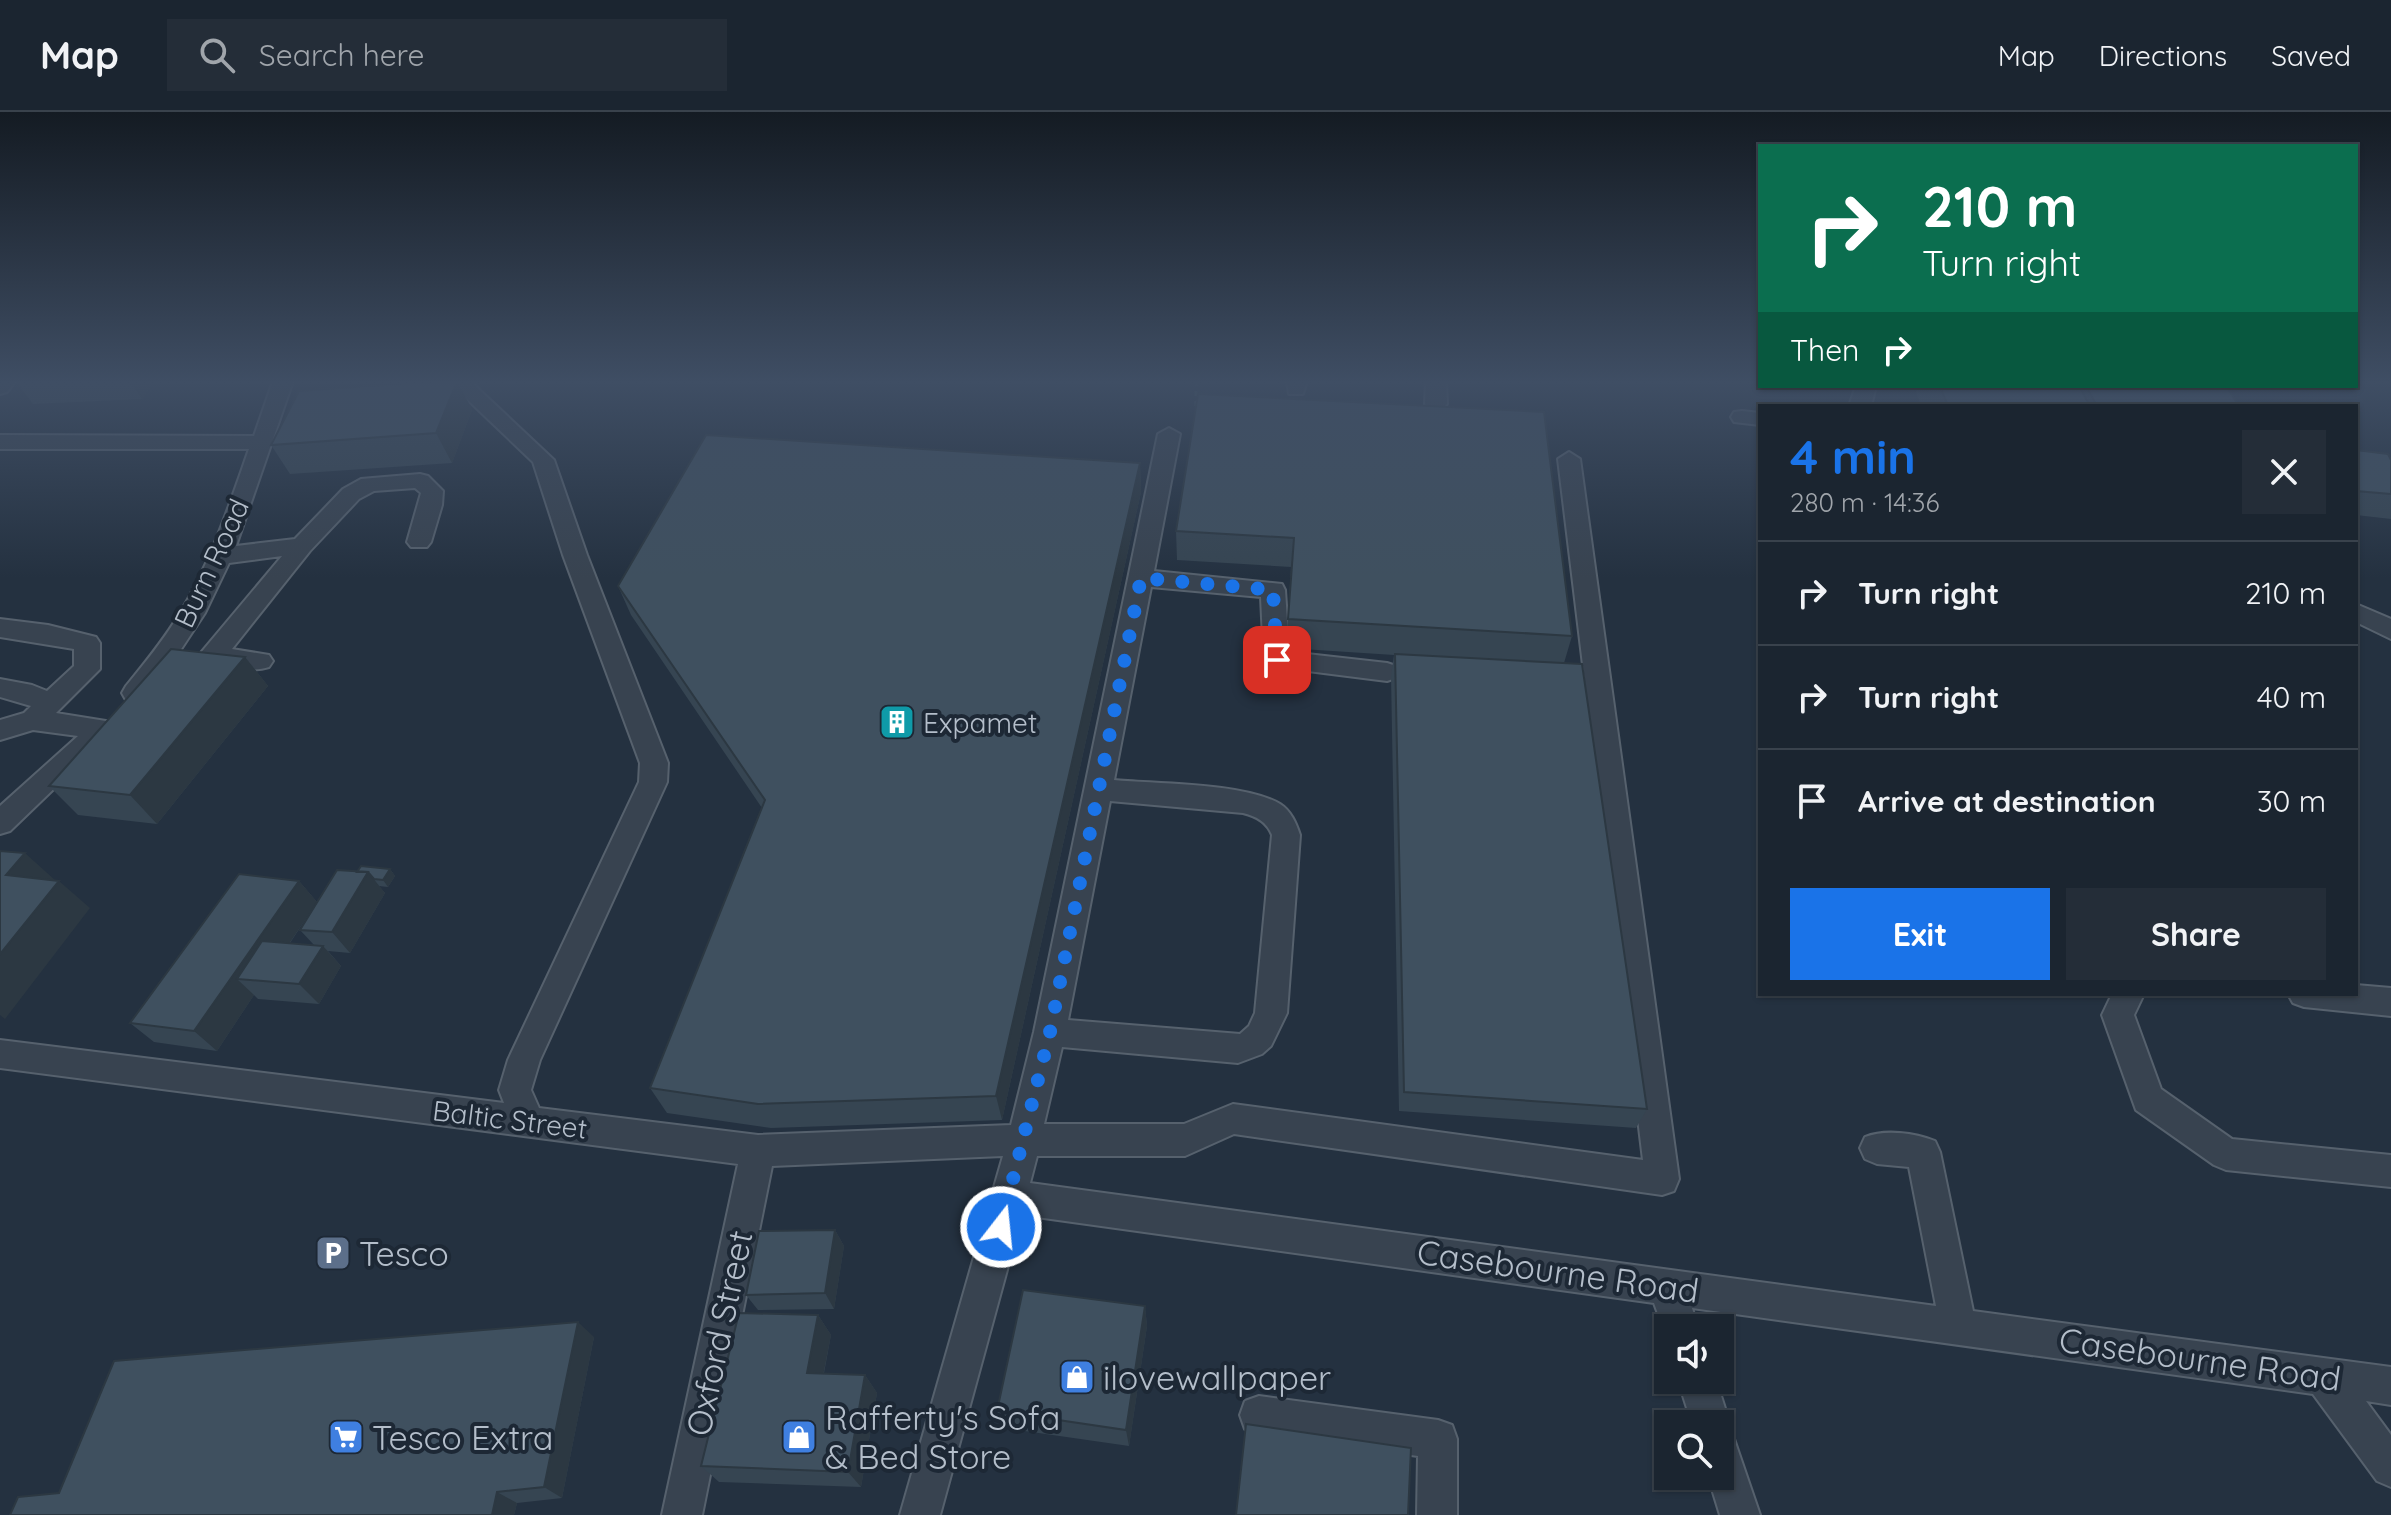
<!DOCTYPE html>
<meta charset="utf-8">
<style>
body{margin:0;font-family:Quicksand,sans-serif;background:#242d38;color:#f1f3f6;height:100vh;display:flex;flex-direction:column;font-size:30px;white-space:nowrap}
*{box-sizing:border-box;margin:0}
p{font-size:26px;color:#a0a5ab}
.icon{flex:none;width:44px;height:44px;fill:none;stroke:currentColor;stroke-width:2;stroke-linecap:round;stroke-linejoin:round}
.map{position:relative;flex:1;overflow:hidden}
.side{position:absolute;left:1758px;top:292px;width:600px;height:592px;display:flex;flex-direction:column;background:#1b2530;border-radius:0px;box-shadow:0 2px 6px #0004,0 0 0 2px #39424c}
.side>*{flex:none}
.top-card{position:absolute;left:1758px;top:32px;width:600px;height:244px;border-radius:0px;box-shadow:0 2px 6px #0004,0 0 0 2px #39424c;background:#0b6e4f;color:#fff;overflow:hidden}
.fabs{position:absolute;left:1654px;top:1202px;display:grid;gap:16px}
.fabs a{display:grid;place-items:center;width:80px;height:80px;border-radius:0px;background:#1b2530;box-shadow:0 2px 6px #0004,0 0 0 2px #39424c;font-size:40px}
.pin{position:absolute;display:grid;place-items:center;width:68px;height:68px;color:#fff;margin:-34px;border-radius:16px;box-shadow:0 4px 12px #0006}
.me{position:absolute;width:88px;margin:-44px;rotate:16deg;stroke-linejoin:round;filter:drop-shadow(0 0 6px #0008)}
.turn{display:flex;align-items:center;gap:28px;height:168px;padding:0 32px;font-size:36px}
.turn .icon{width:104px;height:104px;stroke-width:2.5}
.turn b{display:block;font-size:56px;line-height:68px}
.then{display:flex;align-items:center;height:76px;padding:0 32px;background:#0003;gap:16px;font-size:30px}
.round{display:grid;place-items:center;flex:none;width:84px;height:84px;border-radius:0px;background:#242d38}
.overview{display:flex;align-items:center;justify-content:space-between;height:136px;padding:0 32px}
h1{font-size:48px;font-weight:700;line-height:60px;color:#1a73e8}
.action{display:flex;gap:16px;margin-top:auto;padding:16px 32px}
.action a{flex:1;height:92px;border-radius:0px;background:#1a73e8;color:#fff;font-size:32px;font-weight:700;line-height:92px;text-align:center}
.action a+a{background:#242d38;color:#f1f3f6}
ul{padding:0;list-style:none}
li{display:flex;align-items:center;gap:24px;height:104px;padding:0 32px;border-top:2px solid #39424c}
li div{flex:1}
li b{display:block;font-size:30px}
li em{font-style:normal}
header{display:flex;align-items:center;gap:48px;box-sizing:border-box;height:112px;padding:0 40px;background:#1b2530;border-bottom:2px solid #39424c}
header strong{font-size:38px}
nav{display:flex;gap:44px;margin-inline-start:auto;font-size:28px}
.search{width:560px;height:72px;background:#242d38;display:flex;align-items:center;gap:20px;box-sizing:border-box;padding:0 28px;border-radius:0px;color:#a0a5ab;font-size:30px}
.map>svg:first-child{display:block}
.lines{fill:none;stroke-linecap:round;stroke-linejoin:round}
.minor-casing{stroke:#56616d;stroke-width:4}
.path{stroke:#445c5e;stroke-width:3;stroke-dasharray:5 5;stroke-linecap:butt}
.minor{fill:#384350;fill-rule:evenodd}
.wall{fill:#364552}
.shaded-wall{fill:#2c3842}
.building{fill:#3f505f;stroke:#2c3842;stroke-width:2}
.route{stroke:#1a73e8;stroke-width:14;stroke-dasharray:0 25.2}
.labels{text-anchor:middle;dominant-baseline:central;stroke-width:8;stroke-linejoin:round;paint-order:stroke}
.street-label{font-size:28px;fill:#b4beca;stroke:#1d2835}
.poi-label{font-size:28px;fill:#b4beca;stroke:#1d2835;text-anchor:start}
.near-poi-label{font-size:34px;fill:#b4beca;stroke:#1d2835;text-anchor:start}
.near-street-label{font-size:34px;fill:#b4beca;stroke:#1d2835}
</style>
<header>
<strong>Map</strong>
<div class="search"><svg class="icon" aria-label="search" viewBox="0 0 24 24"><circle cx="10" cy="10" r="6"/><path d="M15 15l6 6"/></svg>Search here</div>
<nav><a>Map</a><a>Directions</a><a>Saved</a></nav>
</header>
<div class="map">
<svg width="2391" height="1403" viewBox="0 0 2391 1403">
<rect width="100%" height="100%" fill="#243140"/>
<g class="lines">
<defs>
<path id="minor" d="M0,269H16L7,280L0,282Z
M273,269H293L236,434L295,427L343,377L361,367L420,362L428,364L443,379L442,393L431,430L427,435H411L407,430L421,381L415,376L374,379L359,387L310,439L232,537L269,543L273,549L269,555C250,561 222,555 203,549L199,543L282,444L229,451L205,501L170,554L144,588L135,590L126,588L122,581L126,574C144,552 163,529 178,504C210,453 229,394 249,337H0V323L254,324Z
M448,269H470L554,348L587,443L668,651L667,670L540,948L531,978L539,996L758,1023L1011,1013L1034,920L1158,322L1169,316L1180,322L1154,459L1282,472L1285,478L1289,540L1387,551L1396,554L1400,560L1396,566L1387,569L1268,554L1264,548L1261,485L1151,475L1114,668C1157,672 1245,671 1280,692C1291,699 1296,711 1300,723L1287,901L1271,934L1262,942L1238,951L1062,935L1044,1012H1184L1233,992L1643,1048L1558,347L1569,340L1580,347L1679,1067L1674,1079L1662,1083L1234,1022L1185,1044H1037L1030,1071L1936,1194L1909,1055L1877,1052L1865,1047L1860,1036L1865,1025C1885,1017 1915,1021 1935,1029L1940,1040L1973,1199L2391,1255V1293L2366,1289L2391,1323V1375L2377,1369L2313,1282L1692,1196L1698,1216H1668V1229L1654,1191L1022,1103L940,1403H900L1003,1044L772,1054L702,1403H662L738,1052L0,956V928L504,991L499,978L508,948L639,670L640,651L563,443L533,350ZM1110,689L1243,701C1256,704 1267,710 1272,723L1255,901L1249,914L1240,922L1068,908Z
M1287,269H1307L1303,282H1289Z
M1426,269H1446L1447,292L1443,296H1429L1425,292Z
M1856,274H1876L1871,294H1849Z
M1742,299L1760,301V313L1734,310L1731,305L1734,300Z
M2356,492L2391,507V527L2356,510Z
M0,507L48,513L96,525L100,531V557L56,601L112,610L116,617L10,719L0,722V694L78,624L33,618L0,628V608L24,601L31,594L0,585V567L32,573L47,579L74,554V537L0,525Z
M2356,873L2391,876V904L2304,895L2293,891L2288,882H2356Z
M2112,882H2144L2134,903L2161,977L2232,1027L2391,1043V1075L2226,1058L2214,1053L2136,998L2102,903Z
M1678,1268H1716L1730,1312L1725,1324L1734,1327L1760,1403H1720L1708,1364H1720V1312H1692Z
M1259,1284L1438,1308L1452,1313L1457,1327V1403H1417L1418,1344L1259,1322L1245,1317L1240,1303L1245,1289Z"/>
</defs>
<use href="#minor" class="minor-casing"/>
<path class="path" d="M1196,269V299"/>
<use href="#minor" class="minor"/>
</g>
<path class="wall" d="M16,269H154L142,287L33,292Z
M439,269H458L472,298L452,351L290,362L271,333Z
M1914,274H2226L2239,294H1921Z
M1198,282L1572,524L1564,551L1647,997L1636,1016L1399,999L1391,564L1394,543L1286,536L1291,455L1177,448L1176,419Z
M2356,338L2391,348V407L2356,403Z
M1140,351L1141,380L1002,1008L771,1016L667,1001L650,976L762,696L631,503L618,474Z
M245,545L268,574L157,712L78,703L49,674Z
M390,757L395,764L388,775L379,774L385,781L350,841L328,839L341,854L319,892L258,887L254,883L217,939L154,930L130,911L299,769L317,790L290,831L314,833L300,818L357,760Z
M835,1118L844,1134L834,1197L758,1198L746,1183Z
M1145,1194L1147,1214L1129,1334L1004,1316L997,1299Z
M818,1203L831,1223L824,1261L865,1263L877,1281L861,1375L719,1370L701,1354Z
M594,1225L562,1386L517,1391L514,1403H10L59,1381Z"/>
<path class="shaded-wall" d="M130,269H154L142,287Z
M457,269L472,298L452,351L436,321Z
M1140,351L1141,380L1002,1008L996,984Z
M245,545L268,574L157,712L130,683Z
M25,741L56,769L6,763Z
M390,757L395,764L388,775L383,768Z
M368,760L385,781L350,841L332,820Z
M59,769L90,796L5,907L0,903V842Z
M299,769L317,790L264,869L237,867L254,883L217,939L194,919Z
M323,834L341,854L319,892L299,872Z
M835,1118L844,1134L834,1197L825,1181Z
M1145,1194L1147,1214L1129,1334L1126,1318Z
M818,1203L831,1223L820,1279L807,1261Z
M578,1210L594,1225L562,1386L544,1375Z
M865,1263L877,1281L861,1375L848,1360Z
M497,1380L517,1391L514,1403H492Z"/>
<path class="building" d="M439,269H457L436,321L271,333L299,279Z
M1940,274H2079L2090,294H1948Z
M2086,274H2226L2239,294H2097Z
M1198,282L1544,300L1572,524L1288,507L1294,426L1176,419Z
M706,323L1140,351L996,984L758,992L650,976L765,688L618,474Z
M2356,338L2388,342L2391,348V382L2356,379Z
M171,537L245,545L130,683L49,674Z
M1395,542L1582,552L1647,997L1404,980Z
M0,739L25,741L6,763L59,769L0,842Z
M361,754L390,757L383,768L374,767L368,760H357Z
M337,758L368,760L332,820L300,818Z
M239,762L299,769L194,919L130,911Z
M262,829L323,834L299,872L237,867Z
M835,1118L825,1181L746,1183L759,1119Z
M1023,1178L1145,1194L1126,1318L997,1299Z
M739,1201L818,1203L807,1261L865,1263L848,1360L701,1354Z
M578,1210L544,1375L497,1380L492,1403H10L18,1385L59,1381L114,1249Z
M1246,1312L1411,1336L1408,1403H1236Z"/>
<linearGradient id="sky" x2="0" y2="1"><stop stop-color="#141b23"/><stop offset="0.58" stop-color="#3f4e64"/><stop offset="1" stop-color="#3f4e64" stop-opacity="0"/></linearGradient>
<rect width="2391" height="466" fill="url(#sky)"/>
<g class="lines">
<path class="route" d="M1001,1115L1050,920L1141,466L1273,478L1277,548"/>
</g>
<defs>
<symbol id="building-square" viewBox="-11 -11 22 22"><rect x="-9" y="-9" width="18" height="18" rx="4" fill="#0f9aa8" stroke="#1d2835"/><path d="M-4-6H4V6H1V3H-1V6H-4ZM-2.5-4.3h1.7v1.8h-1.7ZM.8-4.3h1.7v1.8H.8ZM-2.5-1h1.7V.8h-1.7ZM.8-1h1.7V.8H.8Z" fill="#fff"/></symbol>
<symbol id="parking-square" viewBox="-11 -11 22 22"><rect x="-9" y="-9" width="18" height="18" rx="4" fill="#5c6f8a" stroke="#1d2835"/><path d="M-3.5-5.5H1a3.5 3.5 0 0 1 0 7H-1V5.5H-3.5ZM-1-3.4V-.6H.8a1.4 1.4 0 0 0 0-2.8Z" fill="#fff"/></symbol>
<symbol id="shop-square" viewBox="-11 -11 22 22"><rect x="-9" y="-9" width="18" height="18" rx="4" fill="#3f7fe0" stroke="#1d2835"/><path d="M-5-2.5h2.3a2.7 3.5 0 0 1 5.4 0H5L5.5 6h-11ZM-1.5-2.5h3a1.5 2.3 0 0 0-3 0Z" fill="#fff"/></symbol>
<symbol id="supermarket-square" viewBox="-11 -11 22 22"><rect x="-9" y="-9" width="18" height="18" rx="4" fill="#3f7fe0" stroke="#1d2835"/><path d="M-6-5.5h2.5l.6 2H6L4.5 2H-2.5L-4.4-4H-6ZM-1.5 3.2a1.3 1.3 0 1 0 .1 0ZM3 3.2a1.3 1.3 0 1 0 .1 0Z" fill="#fff"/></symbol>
</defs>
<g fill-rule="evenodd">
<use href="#building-square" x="877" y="590" width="40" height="40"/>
<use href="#parking-square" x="313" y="1121" width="40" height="40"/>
<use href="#shop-square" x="1057" y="1245" width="40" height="40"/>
<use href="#supermarket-square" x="326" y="1305" width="40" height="40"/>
<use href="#shop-square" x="779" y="1305" width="40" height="40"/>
</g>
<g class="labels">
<g class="street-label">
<text transform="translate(211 451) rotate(-65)">Burn Road</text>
<text transform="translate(510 1007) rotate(7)">Baltic Street</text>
</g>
<g class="poi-label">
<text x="923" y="610">Expamet</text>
</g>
<g class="near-poi-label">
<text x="359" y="1141">Tesco</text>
<text x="1103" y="1265">ilovewallpaper</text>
<text x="825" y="1305">Rafferty's Sofa<tspan x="825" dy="39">&amp; Bed Store</tspan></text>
<text x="372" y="1325">Tesco Extra</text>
</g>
<g class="near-street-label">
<text transform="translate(1558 1159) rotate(8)">Casebourne Road</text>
<text transform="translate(719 1221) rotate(-78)">Oxford Street</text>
<text transform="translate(2200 1247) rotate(8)">Casebourne Road</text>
</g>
</g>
</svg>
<div class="fabs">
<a><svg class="icon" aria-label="sound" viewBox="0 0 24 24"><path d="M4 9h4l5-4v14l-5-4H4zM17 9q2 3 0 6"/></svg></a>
<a><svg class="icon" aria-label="search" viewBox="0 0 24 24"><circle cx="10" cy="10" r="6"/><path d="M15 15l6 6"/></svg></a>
</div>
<div class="pin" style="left:1277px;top:548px;background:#d93025"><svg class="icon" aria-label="arrive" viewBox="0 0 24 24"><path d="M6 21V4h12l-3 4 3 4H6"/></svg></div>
<svg class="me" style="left:1001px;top:1115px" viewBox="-20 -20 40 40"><circle r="17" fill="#1a73e8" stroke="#fff" stroke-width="3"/><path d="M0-11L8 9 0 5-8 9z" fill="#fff"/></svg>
<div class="top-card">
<div class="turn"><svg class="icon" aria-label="right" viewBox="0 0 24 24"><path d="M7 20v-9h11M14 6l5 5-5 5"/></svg><div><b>210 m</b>Turn right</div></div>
<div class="then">Then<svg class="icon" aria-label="right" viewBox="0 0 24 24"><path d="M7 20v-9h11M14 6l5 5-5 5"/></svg></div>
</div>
<section class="side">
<div class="overview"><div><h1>4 min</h1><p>280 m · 14:36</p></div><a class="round"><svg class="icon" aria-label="close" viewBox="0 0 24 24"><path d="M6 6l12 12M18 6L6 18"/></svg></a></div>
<ul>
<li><svg class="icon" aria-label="right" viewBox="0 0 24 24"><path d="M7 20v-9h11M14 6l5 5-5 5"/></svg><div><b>Turn right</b></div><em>210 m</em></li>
<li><svg class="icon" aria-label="right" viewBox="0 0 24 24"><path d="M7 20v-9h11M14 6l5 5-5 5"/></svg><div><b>Turn right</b></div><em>40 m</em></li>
<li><svg class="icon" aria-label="arrive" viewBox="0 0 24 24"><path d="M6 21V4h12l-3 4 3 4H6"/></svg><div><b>Arrive at destination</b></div><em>30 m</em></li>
</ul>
<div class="action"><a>Exit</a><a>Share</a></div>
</section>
</div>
